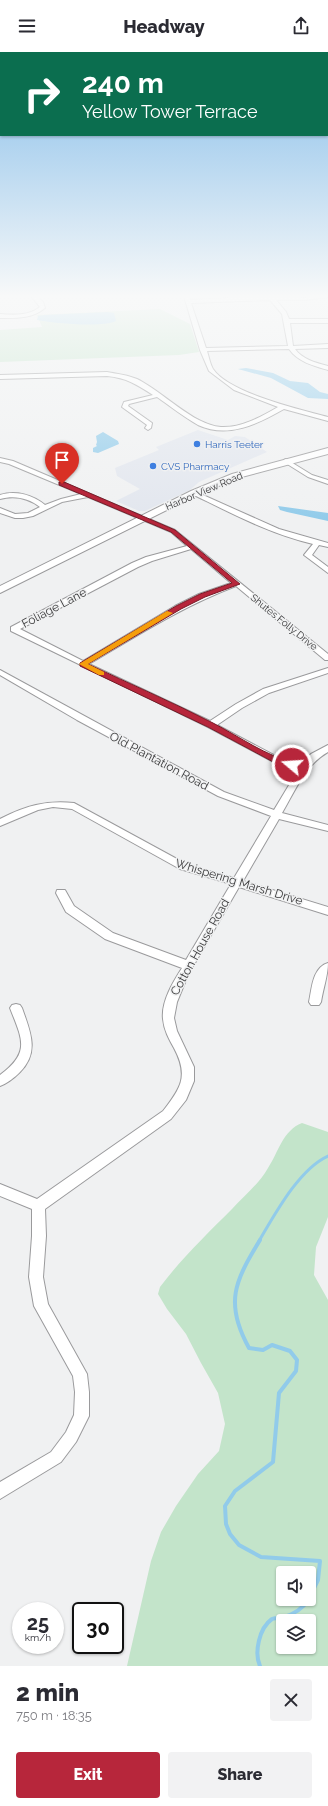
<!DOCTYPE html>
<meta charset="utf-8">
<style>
body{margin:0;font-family:Raleway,sans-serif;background:#f2f2f3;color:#2b2b33;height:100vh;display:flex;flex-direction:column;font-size:15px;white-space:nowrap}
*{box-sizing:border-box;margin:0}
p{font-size:13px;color:#7c7c81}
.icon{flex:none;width:22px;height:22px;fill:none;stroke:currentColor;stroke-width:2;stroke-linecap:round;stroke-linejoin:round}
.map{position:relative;height:1614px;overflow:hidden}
.drawer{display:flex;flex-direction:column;background:#fff;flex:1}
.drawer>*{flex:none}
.top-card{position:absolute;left:0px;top:0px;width:328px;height:84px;box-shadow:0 1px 3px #0004;background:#0b6e4f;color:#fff;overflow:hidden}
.tools{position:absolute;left:276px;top:1514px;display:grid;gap:8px}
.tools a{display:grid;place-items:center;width:40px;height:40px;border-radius:4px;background:#fff;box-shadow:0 1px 3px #0004;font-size:20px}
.speed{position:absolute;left:12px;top:1550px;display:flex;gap:8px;font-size:20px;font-weight:700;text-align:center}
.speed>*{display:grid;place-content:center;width:52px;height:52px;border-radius:50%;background:#fff;box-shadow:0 1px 3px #0004;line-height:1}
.speed small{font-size:10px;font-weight:400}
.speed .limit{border:2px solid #111;border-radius:6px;background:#fff;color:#111}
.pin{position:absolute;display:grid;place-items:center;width:34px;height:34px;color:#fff;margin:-41px -17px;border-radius:50% 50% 50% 0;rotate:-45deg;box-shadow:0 0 4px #0007}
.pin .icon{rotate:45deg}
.me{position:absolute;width:44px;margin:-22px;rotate:288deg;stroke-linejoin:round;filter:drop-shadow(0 0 3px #0008)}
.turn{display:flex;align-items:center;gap:14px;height:84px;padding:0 16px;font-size:18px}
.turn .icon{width:52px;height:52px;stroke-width:2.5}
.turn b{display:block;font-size:28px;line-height:34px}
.round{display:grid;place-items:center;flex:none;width:42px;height:42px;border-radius:4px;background:#f2f2f3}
.headline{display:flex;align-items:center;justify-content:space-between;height:68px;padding:0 16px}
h1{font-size:24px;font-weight:800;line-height:30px}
.action{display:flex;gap:8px;margin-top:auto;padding:8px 16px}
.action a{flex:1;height:46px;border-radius:4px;background:#b7263b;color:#fff;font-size:16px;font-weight:800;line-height:46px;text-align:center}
.action a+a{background:#f2f2f3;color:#2b2b33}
header{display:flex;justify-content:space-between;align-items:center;height:52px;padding:0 16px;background:#fff;font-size:18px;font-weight:800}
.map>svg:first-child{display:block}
.built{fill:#e2e6ee}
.green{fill:#c3e4ca;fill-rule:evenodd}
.water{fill:#91cbea}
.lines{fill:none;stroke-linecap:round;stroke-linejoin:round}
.stream-far1{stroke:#91cbea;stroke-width:3}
.stream{stroke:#91cbea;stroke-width:4}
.street-casing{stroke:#9a9a9c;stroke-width:2}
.secondary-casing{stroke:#9a9a9c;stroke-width:2}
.street{fill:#fff;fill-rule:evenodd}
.secondary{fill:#fff;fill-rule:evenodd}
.route{fill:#b7263b;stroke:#771926}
.slow{fill:#f59e0b}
.shop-dot{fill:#3f7fe0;stroke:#f0f1f2;stroke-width:1.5}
.labels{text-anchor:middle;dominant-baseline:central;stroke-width:3;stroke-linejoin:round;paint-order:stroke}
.far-shop-label{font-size:10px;fill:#366cbe;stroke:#f0f1f2;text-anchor:start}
.far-street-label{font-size:10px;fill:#39393a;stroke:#f0f1f2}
.street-label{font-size:12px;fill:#39393a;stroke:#f0f1f2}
</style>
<header><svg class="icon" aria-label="menu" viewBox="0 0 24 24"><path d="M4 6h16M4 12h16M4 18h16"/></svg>Headway<svg class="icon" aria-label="share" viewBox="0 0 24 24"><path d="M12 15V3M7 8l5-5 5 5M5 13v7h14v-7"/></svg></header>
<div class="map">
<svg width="328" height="1614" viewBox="0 0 328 1614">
<rect width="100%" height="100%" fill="#f0f1f2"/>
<path class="built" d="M198,378L228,388L235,384L245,385L267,400L199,430L190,438L145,459H139L116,449L140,437L117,424L115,416L159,398L156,395Z"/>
<path class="green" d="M160,257L190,272L199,300L179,303L0,310V278L42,275L37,263Z
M302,1071L328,1080V1165L316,1195L314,1223L328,1248V1614H127L151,1509L161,1480L176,1454L198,1422L219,1399L225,1372L218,1341L201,1311L186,1282L167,1257L158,1242L160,1235C181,1207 207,1182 232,1157C244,1144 259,1132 268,1116C278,1101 283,1078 302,1071ZM283,1521H309V1547H283ZM283,1569H309V1595H283Z"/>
<path class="water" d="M108,260L114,261L116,269C101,276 53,271 37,268L38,264L44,263Z
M246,316L273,321L290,329L308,331L320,340L328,342V347L308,346L271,326L238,317Z
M103,380L118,389L119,392L98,401L93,400V396L97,394L96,393L97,390L96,384Z
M278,454L328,461V469L287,460L280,458Z"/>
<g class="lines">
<path class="stream-far1" d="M259,1189C275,1162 299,1117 328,1104"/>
<path class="stream" d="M260,1188C235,1229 224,1251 249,1296L263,1298L272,1293L290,1299L297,1308L296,1319L279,1341L273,1410L235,1439L225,1454L226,1472L230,1482L239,1493L261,1505L320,1509L318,1528L309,1546
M260,1614C254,1601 259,1576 272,1567C274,1566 278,1566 281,1566C293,1563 302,1558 309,1547"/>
<defs>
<path id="street" d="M31,244H36L43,250L45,256C32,267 16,266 0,266V262C14,263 29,264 40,255Z
M184,244H188L190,248L267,244L305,246L328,244V245L305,248H276L286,260L289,267H328V271H290L293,294L328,292V296L295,297C302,307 316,311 328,314V318C314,314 298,310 289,297L207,299C209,305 210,312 213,317C229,341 301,358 328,365V369L284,357C258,372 228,387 198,373C184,365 170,354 157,345L129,352L128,354L152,371L151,376L148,378L145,376L147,373L122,355L124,350L153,343C136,332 127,326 107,324L0,327V323L107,320C118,322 127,323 137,327C162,339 193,373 221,375C241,376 261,365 278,355L234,338L209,319L200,298ZM270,248L282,262L288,294L206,296L191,251Z
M0,406L13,409L175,478L328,602V608H325L236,534C183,554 138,583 89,612L210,669L236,652L263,637L328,616V621L269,641L242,656L217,673L285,709L301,713L311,702L328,693V700C305,713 295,739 282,761L328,773V779L279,767L243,829L328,855V863L239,835L188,923L177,950L174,966L177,979L194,1015V1029L186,1048L171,1067L45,1157L46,1184L43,1225L48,1252L87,1322L89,1340V1364L76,1390L61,1410L0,1447V1430L51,1400L66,1380L74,1363L75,1340L73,1324L34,1254L29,1225L32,1184V1157L0,1144V1132L37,1147L163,1059C181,1036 189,1024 174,996C169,987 164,978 163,967C161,950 173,930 182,916L105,887L66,860L56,841L57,838H65L74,854L113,881L186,908L231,832L180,817L72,757L53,755L38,758L0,774V767C25,754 46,748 74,751L188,813L234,826L271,764L218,744L77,668L0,623V618L224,740L274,758L298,718L279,713L208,675L11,579V575L132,511L146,505L187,494L171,480L88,445L62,450L33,464L23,466H15L0,461V456L15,462L28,461L40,455C28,446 15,443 0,447V443C16,438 33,443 45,453L61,447L81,442L9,412L0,410ZM191,497L231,531L199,542L175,554L83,609L20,577L138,515L152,509Z
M286,407L312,423L328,428V432L308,425L284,410V408Z
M194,439L279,477L328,491V495L319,493L312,503L328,515V521L304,503L313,492C270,482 231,461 192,442L191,441Z
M328,911C328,923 323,937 321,950L319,953H311L309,950C312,937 312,916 328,911Z
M16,952L20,953L22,956C30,979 40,1000 20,1020C15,1025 8,1031 0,1034V1023C31,1000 22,987 10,956L12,953Z"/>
<path id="secondary" d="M328,396V402L238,426L197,443L0,541V534L191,439L232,422Z"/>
</defs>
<use href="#street" class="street-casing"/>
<use href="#secondary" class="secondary-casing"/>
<use href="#street" class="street"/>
<use href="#secondary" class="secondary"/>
</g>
<linearGradient id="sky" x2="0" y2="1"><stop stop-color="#85bde9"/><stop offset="0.52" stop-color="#f8f9f9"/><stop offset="1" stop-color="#f8f9f9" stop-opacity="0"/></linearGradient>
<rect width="328" height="470" fill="url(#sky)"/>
<path class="route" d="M59,430H64L175,478L240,532L205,545L181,557L88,612C130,632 172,650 213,671C240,685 266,704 295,711V715L279,713L208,675L80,614V611L176,554L200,542L232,531L171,480L59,433Z"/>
<path class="slow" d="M167,559L173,561L88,612L104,620V623H99L79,612Z"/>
<g class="shop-dot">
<circle cx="197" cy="392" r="4"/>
<circle cx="153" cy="414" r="4"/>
</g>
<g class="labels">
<g class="far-shop-label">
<text x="205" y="392">Harris Teeter</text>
<text x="161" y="414">CVS Pharmacy</text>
</g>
<g class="far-street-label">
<text transform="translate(204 439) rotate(-23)">Harbor View Road</text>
<text transform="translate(284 570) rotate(39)">Shutes Folly Drive</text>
</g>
<g class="street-label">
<text transform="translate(54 556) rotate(-28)">Foliage Lane</text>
<text transform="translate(159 709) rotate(28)">Old Plantation Road</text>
<text transform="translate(239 830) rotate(17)">Whispering Marsh Drive</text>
<text transform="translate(200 895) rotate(-61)">Cotton House Road</text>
</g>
</g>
</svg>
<div class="tools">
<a><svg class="icon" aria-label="sound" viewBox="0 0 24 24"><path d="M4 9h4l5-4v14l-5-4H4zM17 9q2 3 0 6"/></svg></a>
<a><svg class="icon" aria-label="layers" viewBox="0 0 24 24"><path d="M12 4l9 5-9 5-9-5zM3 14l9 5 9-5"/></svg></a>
</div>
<div class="speed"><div>25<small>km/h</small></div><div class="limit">30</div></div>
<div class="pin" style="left:62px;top:432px;background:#d93025"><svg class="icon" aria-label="arrive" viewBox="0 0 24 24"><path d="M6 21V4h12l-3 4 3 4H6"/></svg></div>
<svg class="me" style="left:292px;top:713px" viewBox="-20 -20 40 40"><circle r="17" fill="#b7263b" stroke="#fff" stroke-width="3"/><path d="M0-11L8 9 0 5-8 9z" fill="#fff"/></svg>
<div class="top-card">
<div class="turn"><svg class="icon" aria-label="right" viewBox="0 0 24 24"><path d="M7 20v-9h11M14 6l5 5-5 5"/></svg><div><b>240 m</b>Yellow Tower Terrace</div></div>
</div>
</div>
<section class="drawer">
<div class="headline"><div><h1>2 min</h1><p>750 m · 18:35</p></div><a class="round"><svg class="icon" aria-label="close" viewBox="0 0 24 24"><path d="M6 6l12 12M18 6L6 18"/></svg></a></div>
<div class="action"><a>Exit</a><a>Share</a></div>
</section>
